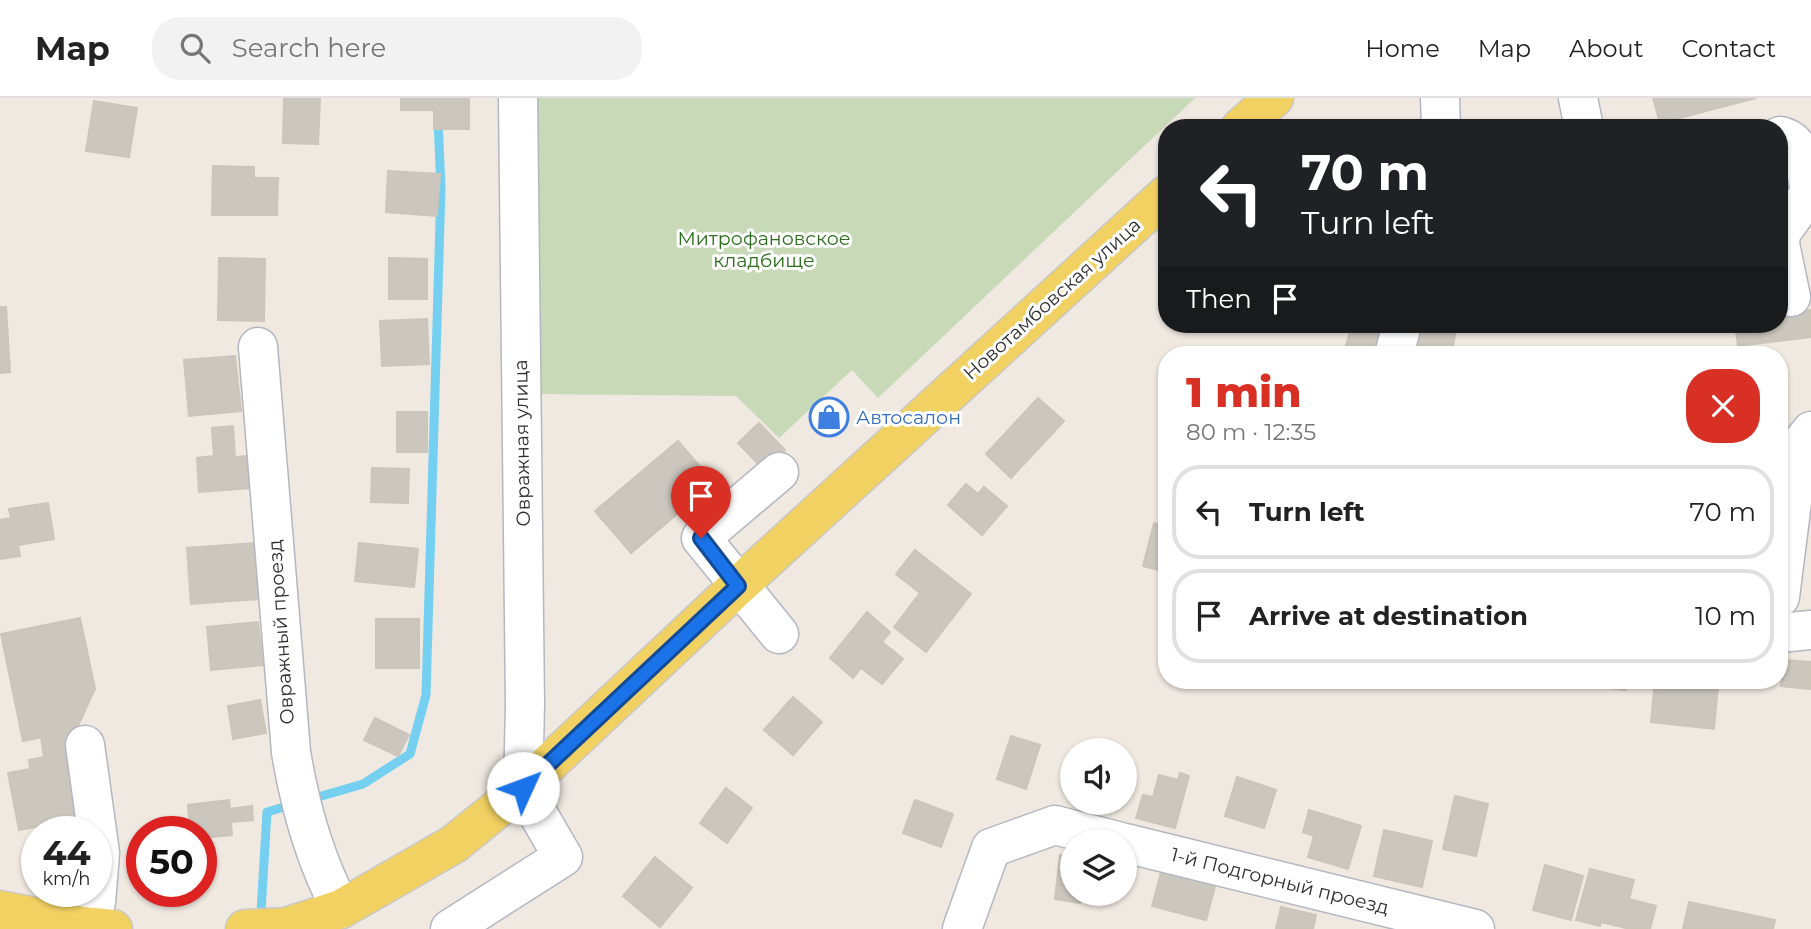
<!DOCTYPE html>
<meta charset="utf-8">
<style>
body{margin:0;font-family:Montserrat,sans-serif;background:#f2f2f2;color:#222;height:100vh;display:flex;flex-direction:column;font-size:26px;white-space:nowrap}
*{box-sizing:border-box;margin:0}
p{font-size:23px;color:#767676}
.icon{flex:none;width:38px;height:38px;fill:none;stroke:currentColor;stroke-width:2;stroke-linecap:round;stroke-linejoin:round}
.map{position:relative;flex:1;overflow:hidden}
.details{position:absolute;left:1158px;top:248px;width:630px;height:343px;display:flex;flex-direction:column;background:#fff;border-radius:28px;box-shadow:0 2px 5px #0004}
.details>*{flex:none}
.guide{position:absolute;left:1158px;top:21px;width:630px;height:214px;border-radius:28px;box-shadow:0 2px 5px #0004;background:#202124;color:#fff;overflow:hidden}
.controls{position:absolute;left:1060px;top:640px;display:grid;gap:14px}
.controls a{display:grid;place-items:center;width:77px;height:77px;border-radius:50%;background:#fff;box-shadow:0 2px 5px #0004;font-size:35px}
.speed{position:absolute;left:21px;top:718px;display:flex;gap:14px;font-size:35px;font-weight:700;text-align:center}
.speed>*{display:grid;place-content:center;width:91px;height:91px;border-radius:50%;background:#fff;box-shadow:0 2px 5px #0004;line-height:1}
.speed small{font-size:18px;font-weight:400}
.speed .limit{border:10px solid #d22;background:#fff;color:#111}
.pin{position:absolute;display:grid;place-items:center;width:60px;height:60px;color:#fff;margin:-72px -30px;border-radius:50% 50% 50% 0;rotate:-45deg;box-shadow:0 0 7px #0007}
.pin .icon{rotate:45deg}
.me{position:absolute;width:77px;margin:-38px;rotate:47deg;stroke-linejoin:round;filter:drop-shadow(0 0 5px #0008)}
.turn{display:flex;align-items:center;gap:24px;height:147px;padding:0 28px;font-size:32px}
.turn .icon{width:91px;height:91px;stroke-width:2.5}
.turn b{display:block;font-size:49px;line-height:60px}
.then{display:flex;align-items:center;height:66px;padding:0 28px;background:#0003;gap:14px;font-size:26px}
.round{display:grid;place-items:center;flex:none;width:74px;height:74px;border-radius:28px;background:#f2f2f2}
.headline{display:flex;align-items:center;justify-content:space-between;height:119px;padding:0 28px}
h1{font-size:42px;font-weight:800;line-height:52px;color:#d93025}
ul{padding:0;list-style:none}
li{display:flex;align-items:center;gap:21px;height:94px;margin:0 14px 10px;padding:0 14px;border:4px solid #e0e0e0;border-radius:28px}
li div{flex:1}
li b{display:block;font-size:26px}
li em{font-style:normal}
header{display:flex;align-items:center;gap:42px;box-sizing:border-box;height:98px;padding:0 35px;background:#fff;border-bottom:2px solid #e0e0e0}
header strong{font-size:33px}
nav{display:flex;gap:38px;margin-inline-start:auto;font-size:24px}
.search{width:490px;height:63px;background:#f2f2f2;display:flex;align-items:center;gap:18px;box-sizing:border-box;padding:0 24px;border-radius:28px;color:#767676;font-size:26px}
.map>svg:first-child{display:block}
.cemetery{fill:#c8d9b8}
.lines{fill:none;stroke-linecap:round;stroke-linejoin:round}
.stream{stroke:#75cff0;stroke-width:9}
.building{fill:#cbc7bf;stroke:#cbc5ba;stroke-width:2}
.minor-casing{stroke:#b4b7c1;stroke-width:41}
.major-casing{stroke:#c9c9c9;stroke-width:41}
.minor{stroke:#fff;stroke-width:38}
.major{stroke:#f2d163;stroke-width:38}
.route-casing{stroke:#114b97;stroke-width:18}
.route{stroke:#1a73e8;stroke-width:12}
.labels{text-anchor:middle;dominant-baseline:central;stroke-width:6;stroke-linejoin:round;paint-order:stroke}
.park-label{font-size:19px;fill:#2c6e1b;stroke:#fff}
.street-label{font-size:19px;fill:#2e2e2e;stroke:#fff}
.shop-label{font-size:19px;fill:#366cbe;stroke:#fff;text-anchor:start}
</style>
<header>
<strong>Map</strong>
<div class="search"><svg class="icon" aria-label="search" viewBox="0 0 24 24"><circle cx="10" cy="10" r="6"/><path d="M15 15l6 6"/></svg>Search here</div>
<nav><a>Home</a><a>Map</a><a>About</a><a>Contact</a></nav>
</header>
<div class="map">
<svg width="1811" height="831" viewBox="0 0 1811 831">
<rect width="100%" height="100%" fill="#efe9e1"/>
<path class="cemetery" d="M533,0H1195L878,300L852,272L779,340L736,298L533,296Z"/>
<g class="lines">
<path class="stream" d="M308,702L363,686L410,656L426,597L441,90L437,0
M261,814L267,714L291,707"/>
</g>
<path class="building" d="M284,0H320L318,46L283,45Z
M401,0H469V31H434V12H401Z
M1653,0H1756L1660,25Z
M94,3L137,10L129,59L86,53Z
M213,68L254,69V80H278L277,117H212Z
M388,73L440,76L437,118L386,114Z
M219,160L265,161L264,223L218,222Z
M389,160L427,161V201H389Z
M0,209H6L10,274L0,275Z
M1811,212V239L1738,248L1735,226H1780V216Z
M427,221L429,266L382,268L380,223Z
M1352,226L1383,234L1377,257H1316L1318,249L1344,255Z
M1413,226H1457L1452,254L1409,246Z
M235,258L241,313L189,318L184,262Z
M1038,300L1064,323L1011,380L986,356Z
M397,314H427V354H397Z
M759,325L785,352L764,372L738,345Z
M233,328L235,359L248,358L251,390L199,394L197,360L214,358L212,330Z
M678,343L714,385L631,455L595,413Z
M372,370L409,371L408,405L371,404Z
M966,386L978,396L984,389L1007,408L982,437L948,407Z
M48,405L54,441L18,447L20,458L0,461V422L11,420L9,411Z
M1154,425L1167,429V474L1143,468Z
M256,445L261,501L191,506L187,450Z
M359,445L418,451L414,489L355,483Z
M915,452L971,496L926,554L894,529L920,495L896,476Z
M867,514L890,534L882,544L903,561L882,586L861,570L853,580L830,560Z
M80,520L95,591L76,632L23,643L1,536Z
M376,521H419V570H376Z
M258,524L263,567L211,572L207,529Z
M1784,562L1811,564V591L1781,588Z
M1583,583H1626L1625,592L1582,587Z
M1655,583L1718,589L1714,631L1651,624Z
M793,599L822,624L793,657L764,632Z
M260,602L266,635L233,641L228,608Z
M375,620L409,637L398,658L364,642Z
M76,632L92,718L19,732L8,675L30,671L29,662L44,659L41,639Z
M1011,638L1040,647L1026,691L997,681Z
M1180,675L1189,678L1175,730L1136,720L1143,697L1153,699L1159,677L1178,682Z
M1237,679L1276,692L1264,730L1225,718Z
M726,690L752,710L727,745L700,725Z
M1455,698L1488,706L1476,758L1443,751Z
M229,702L230,711L252,708L253,722L231,724L232,737L201,740V733H190L188,707Z
M915,702L953,716L941,749L903,735Z
M1309,712L1361,728L1348,771L1308,759L1314,738L1303,734Z
M1384,732L1432,743L1422,789L1374,778Z
M1060,757L1073,759V796H1081L1080,805L1055,801Z
M655,759L692,790L660,829L623,798Z
M1163,767L1217,781L1206,822L1152,808Z
M1545,767L1583,778L1571,822L1533,812Z
M1590,771L1634,782L1629,801L1656,808L1650,831H1630L1601,824L1600,828L1576,822Z
M1689,804L1775,822L1773,831H1683Z
M1281,809L1316,817L1313,831H1276Z"/>
<g class="lines">
<defs>
<path id="minor" d="M1440,0L1441,30
M1578,0L1584,30
M1780,38C1807,43 1807,82 1811,104
M1791,199L1780,146L1781,135L1809,96
M258,249L291,654C300,709 315,762 341,811
M1394,257L1402,226
M1780,499L1799,348L1811,333
M1780,535L1811,532
M779,536L701,440L779,374
M1125,745L1475,831
M81,831L96,804L100,755L85,647
M450,831L563,759L523,690L525,607L518,0
M962,831L991,750L1055,727L1121,744"/>
<path id="major" d="M1240,30L1274,0
M0,812L82,828L113,831
M245,831L286,829L341,811L454,746L523,690L738,488L1167,96"/>
</defs>
<use href="#minor" class="minor-casing"/>
<use href="#major" class="major-casing"/>
<use href="#minor" class="minor"/>
<use href="#major" class="major"/>
</g>
<g class="lines">
<defs>
<path id="route" d="M523,690L738,488L701,440"/>
</defs>
<use href="#route" class="route-casing"/>
<use href="#route" class="route"/>
</g>
<defs>
<symbol id="shop-ring" viewBox="-11 -11 22 22"><circle r="9.5" fill="#fff" stroke="#3f7fe0" stroke-width="1.5"/><path d="M-5-2.5h2.3a2.7 3.5 0 0 1 5.4 0H5L5.5 6h-11ZM-1.5-2.5h3a1.5 2.3 0 0 0-3 0Z" fill="#3f7fe0"/></symbol>
</defs>
<g fill-rule="evenodd">
<use href="#shop-ring" x="807" y="297" width="44" height="44"/>
</g>
<g class="labels">
<g class="park-label">
<text x="764" y="140">Митрофановское<tspan x="764" dy="22">кладбище</tspan></text>
</g>
<g class="street-label">
<text transform="translate(1052 201) rotate(-42)">Новотамбовская улица</text>
<text transform="translate(522 345) rotate(-91)">Овражная улица</text>
<text transform="translate(281 534) rotate(-94)">Овражный проезд</text>
<text transform="translate(1280 783) rotate(14)">1-й Подгорный проезд</text>
</g>
<g class="shop-label">
<text x="856" y="319">Автосалон</text>
</g>
</g>
</svg>
<div class="controls">
<a><svg class="icon" aria-label="sound" viewBox="0 0 24 24"><path d="M4 9h4l5-4v14l-5-4H4zM17 9q2 3 0 6"/></svg></a>
<a><svg class="icon" aria-label="layers" viewBox="0 0 24 24"><path d="M12 4l9 5-9 5-9-5zM3 14l9 5 9-5"/></svg></a>
</div>
<div class="speed"><div>44<small>km/h</small></div><div class="limit">50</div></div>
<div class="pin" style="left:701px;top:440px;background:#d93025"><svg class="icon" aria-label="arrive" viewBox="0 0 24 24"><path d="M6 21V4h12l-3 4 3 4H6"/></svg></div>
<svg class="me" style="left:523px;top:690px" viewBox="-20 -20 40 40"><circle r="19" fill="#fff"/><path d="M0-13L10 11 0 6-10 11z" fill="#1a73e8"/></svg>
<div class="guide">
<div class="turn"><svg class="icon" aria-label="left" viewBox="0 0 24 24"><path d="M17 20v-9H6M10 6l-5 5 5 5"/></svg><div><b>70 m</b>Turn left</div></div>
<div class="then">Then<svg class="icon" aria-label="arrive" viewBox="0 0 24 24"><path d="M6 21V4h12l-3 4 3 4H6"/></svg></div>
</div>
<section class="details">
<div class="headline"><div><h1>1 min</h1><p>80 m · 12:35</p></div><a class="round" style="background:#d93025;color:#fff"><svg class="icon" aria-label="close" viewBox="0 0 24 24"><path d="M6 6l12 12M18 6L6 18"/></svg></a></div>
<ul>
<li><svg class="icon" aria-label="left" viewBox="0 0 24 24"><path d="M17 20v-9H6M10 6l-5 5 5 5"/></svg><div><b>Turn left</b></div><em>70 m</em></li>
<li><svg class="icon" aria-label="arrive" viewBox="0 0 24 24"><path d="M6 21V4h12l-3 4 3 4H6"/></svg><div><b>Arrive at destination</b></div><em>10 m</em></li>
</ul>
</section>
</div>
